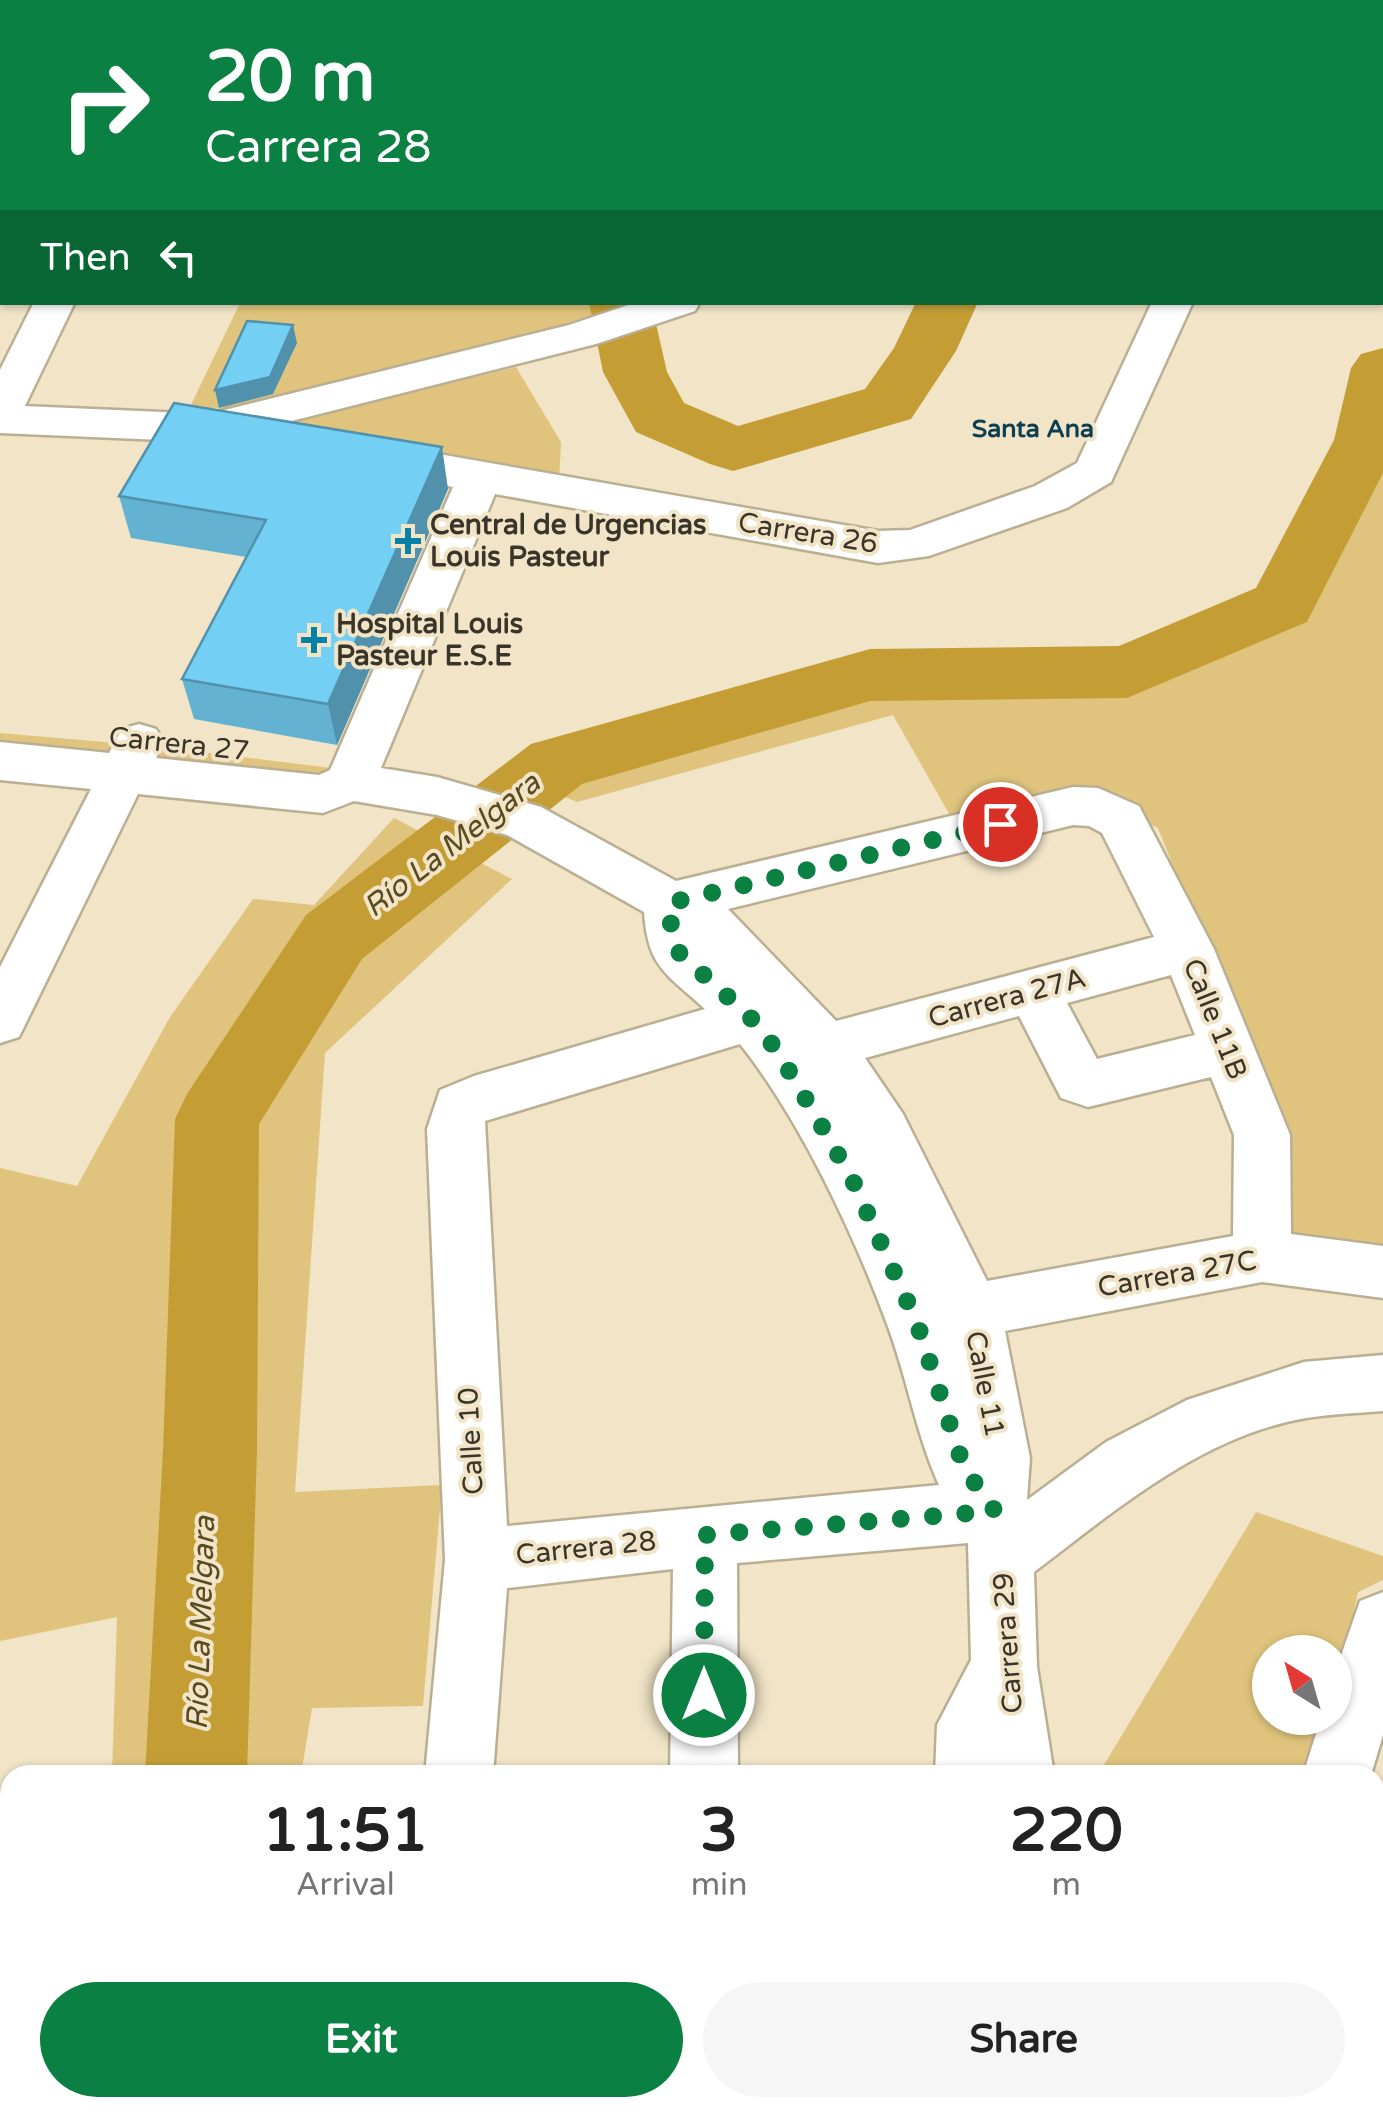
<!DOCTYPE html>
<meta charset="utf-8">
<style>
body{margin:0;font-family:"Varela Round",sans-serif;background:#f6f6f6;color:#222;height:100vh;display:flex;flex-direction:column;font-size:38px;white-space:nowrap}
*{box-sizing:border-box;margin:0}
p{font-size:32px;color:#767676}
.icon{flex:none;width:55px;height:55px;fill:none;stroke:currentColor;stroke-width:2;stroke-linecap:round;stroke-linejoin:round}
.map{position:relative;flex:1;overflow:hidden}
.side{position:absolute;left:0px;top:1765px;width:1385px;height:352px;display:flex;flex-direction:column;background:#fff;border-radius:30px 30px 0 0;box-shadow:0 2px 8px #0004}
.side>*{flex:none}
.hud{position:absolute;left:0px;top:0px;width:1385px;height:305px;box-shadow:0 2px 8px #0004;background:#0b8043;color:#fff;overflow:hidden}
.needle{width:65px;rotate:323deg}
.controls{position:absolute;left:1252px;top:1635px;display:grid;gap:20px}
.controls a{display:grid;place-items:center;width:100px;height:100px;border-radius:50%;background:#fff;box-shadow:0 2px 8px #0004;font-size:50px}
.pin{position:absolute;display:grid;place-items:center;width:85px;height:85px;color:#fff;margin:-42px;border:5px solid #fff;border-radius:50%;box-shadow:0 2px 10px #0007}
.me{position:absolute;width:110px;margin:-55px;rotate:0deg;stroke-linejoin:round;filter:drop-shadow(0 0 8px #0008)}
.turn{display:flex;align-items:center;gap:35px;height:210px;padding:0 40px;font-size:45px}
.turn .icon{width:130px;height:130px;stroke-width:2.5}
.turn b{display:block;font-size:70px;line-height:85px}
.then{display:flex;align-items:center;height:95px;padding:0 40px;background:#0003;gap:20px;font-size:38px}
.eta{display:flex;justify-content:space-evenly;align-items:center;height:170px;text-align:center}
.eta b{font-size:60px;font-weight:800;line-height:70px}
.primary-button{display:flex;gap:20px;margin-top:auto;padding:20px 40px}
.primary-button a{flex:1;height:115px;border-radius:60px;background:#0b8043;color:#fff;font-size:40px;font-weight:800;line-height:115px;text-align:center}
.primary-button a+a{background:#f6f6f6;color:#222}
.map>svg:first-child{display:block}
.green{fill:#e0c47d}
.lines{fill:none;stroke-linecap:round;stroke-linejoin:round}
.river{fill:#c49e35;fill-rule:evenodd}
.street-casing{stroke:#bbaf93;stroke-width:5}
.secondary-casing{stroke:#bbaf93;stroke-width:5}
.street{fill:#fff;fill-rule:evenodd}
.secondary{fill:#fff;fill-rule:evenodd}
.wall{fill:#64b2d2}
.shaded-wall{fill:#5191ab}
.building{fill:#74cff4;stroke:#5191ab;stroke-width:2.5}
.route{stroke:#0b8043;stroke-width:18;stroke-dasharray:0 32.4}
.poi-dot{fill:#0682a7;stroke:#f1e4c7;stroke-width:4}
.labels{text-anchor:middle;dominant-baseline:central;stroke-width:8;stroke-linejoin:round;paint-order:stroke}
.far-neighbourhood-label{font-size:25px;font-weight:bold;fill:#0c3f52;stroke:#f1e4c7}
.poi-label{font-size:28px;font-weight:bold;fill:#3a352a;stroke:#f1e4c7;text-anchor:start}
.street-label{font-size:28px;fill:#3a352a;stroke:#f1e4c7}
.water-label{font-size:30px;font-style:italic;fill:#5a4a21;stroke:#f1e4c7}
</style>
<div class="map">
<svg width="1383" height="2116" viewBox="0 0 1383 2116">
<rect width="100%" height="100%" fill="#f1e4c7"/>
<path class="green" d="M240,303H612L614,315L264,406L189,409Z
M516,367L561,442L559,483L271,425Z
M1383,444V1255L1275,1244L1281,1137L1158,828L1069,787L952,819L893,715L577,802L543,788L559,775L868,683L1146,686L1295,618Z
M0,733L127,744L118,764L0,754Z
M147,745L347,770L339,790L136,766Z
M394,818L512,879L325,1053L295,1492L442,1485L423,1706L312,1708L301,1775H112L117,1617L0,1641V1168L77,1186L170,1017L253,899L314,905Z
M1256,1512L1383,1556V1580L1358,1592L1335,1698V1652H1270V1718H1331L1318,1775H1098Z
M101,2108H248L247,2116H101Z"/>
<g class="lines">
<path class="river" d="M518,0H572V2H519Z
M1382,133H1383V168H1382Z
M589,302H651L667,372L684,403L738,426L865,389L894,348L916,302H978L956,351L911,419L733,471L710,464L636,432L603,372Z
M1383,348V473L1307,622L1127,698L870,701L582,784L362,959L259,1124L257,1450L247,1775H145L163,1450L175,1119L187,1094L306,915L531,744L870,649L1119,646L1256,588L1334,440L1351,368L1361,354Z
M126,2108H238L237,2116H125Z"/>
<defs>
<path id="street" d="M1382,8H1383V30H1382Z
M0,110H2V132H0Z
M637,302H700L695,311L596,344L256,430L251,443L236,447L208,442L0,433V405L208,414L569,325Z
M1152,302H1193L1111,482L1067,508L929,556L878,563L495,494L381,768L437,777L541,807L676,881L1073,787L1098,788L1139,806L1214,949L1290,1135L1291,1234L1383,1246V1298L1262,1282L1005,1331L1030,1458L1027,1500L1106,1442L1187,1400L1304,1362L1383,1355V1411C1358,1413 1331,1414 1306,1418C1201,1436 1116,1510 1034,1572L1037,1667L1054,1775H935L937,1725L971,1660L968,1543L737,1563L738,1775H670L673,1569L507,1588L493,1775H425L445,1560L427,1129L440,1090L474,1076L705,1009C666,973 648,968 644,912L507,835L437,815L354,801L323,813L138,794L19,1037L0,1043V967L91,789L0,780V742L109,753L122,729L139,724L156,729L164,742L156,758L319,775L330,770L453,487L354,467L348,457L354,447L370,442L878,531L910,530L1035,486L1077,463ZM1073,825L1089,826L1102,833L1154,937L836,1021L728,909ZM1171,975L1195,1035L1097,1059L1067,1003ZM1019,1016L1061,1098L1088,1107L1211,1077L1234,1135L1233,1236L987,1281L903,1114L865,1058ZM740,1044C799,1118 854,1234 887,1324C907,1377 916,1434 939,1485L507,1526L485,1121Z
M1383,1592V1735L1371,1775H1303L1321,1718H1335V1673L1360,1601Z
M1375,1814L1383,1816V1886L1375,1884Z
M394,2108H468V2116H394Z
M665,2108H739V2116H665Z
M936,2108H1010L1012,2116H938Z
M1103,2108H1179L1176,2116H1100Z"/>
<path id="secondary" d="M34,302H75L22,412L15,422L0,426V370Z"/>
</defs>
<use href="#street" class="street-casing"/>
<use href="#secondary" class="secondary-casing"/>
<use href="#street" class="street"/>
<use href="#secondary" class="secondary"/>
</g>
<path class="wall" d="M448,489L337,745L194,719L182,679L246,557L131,538L119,496Z"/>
<path class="shaded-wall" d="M293,325L297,343L273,394L219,408L215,390Z
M442,447L448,489L337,745L328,704Z"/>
<path class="building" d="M247,321L293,325L270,377L215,390Z
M174,403L442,447L328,704L182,679L266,520L119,496Z"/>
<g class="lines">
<path class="route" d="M704,1695L705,1535L995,1511L964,1468L917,1323L853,1181L820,1123L776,1049L750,1017L673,947L669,903L1000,824"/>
</g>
<g class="poi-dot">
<path d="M403 526h10v10h10v10h-10v10h-10v-10h-10v-10h10z"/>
<path d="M309 625h10v10h10v10h-10v10h-10v-10h-10v-10h10z"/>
</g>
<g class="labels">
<g class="far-neighbourhood-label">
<text x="1033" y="429">Santa Ana</text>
</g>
<g class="poi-label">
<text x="430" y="525">Central de Urgencias<tspan x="430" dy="32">Louis Pasteur</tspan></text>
<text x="336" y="624">Hospital Louis<tspan x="336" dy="32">Pasteur E.S.E</tspan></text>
</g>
<g class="street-label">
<text transform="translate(808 533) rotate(9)">Carrera 26</text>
<text transform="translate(179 744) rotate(6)">Carrera 27</text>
<text transform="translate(1007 998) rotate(-15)">Carrera 27A</text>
<text transform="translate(1215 1019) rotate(68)">Calle 11B</text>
<text transform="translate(1177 1274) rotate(-10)">Carrera 27C</text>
<text transform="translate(985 1384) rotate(79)">Calle 11</text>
<text transform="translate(471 1441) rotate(-93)">Calle 10</text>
<text transform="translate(586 1548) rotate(-6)">Carrera 28</text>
<text transform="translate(1008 1643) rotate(-94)">Carrera 29</text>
</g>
<g class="water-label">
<text transform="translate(452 845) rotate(-38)">Río La Melgara</text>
<text transform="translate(201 1623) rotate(-88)">Río La Melgara</text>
</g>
</g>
</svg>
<div class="controls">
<a><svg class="needle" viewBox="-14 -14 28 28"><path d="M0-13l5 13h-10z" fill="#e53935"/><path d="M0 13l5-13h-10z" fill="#767676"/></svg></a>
</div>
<div class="pin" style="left:1000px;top:824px;background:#d93025"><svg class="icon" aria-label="arrive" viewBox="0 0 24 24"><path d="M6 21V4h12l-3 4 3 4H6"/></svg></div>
<svg class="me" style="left:704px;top:1695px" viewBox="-20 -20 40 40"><circle r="17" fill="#0b8043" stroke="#fff" stroke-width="3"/><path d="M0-11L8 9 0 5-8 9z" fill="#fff"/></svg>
<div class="hud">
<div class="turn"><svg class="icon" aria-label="right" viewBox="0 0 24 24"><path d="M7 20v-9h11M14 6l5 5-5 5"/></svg><div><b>20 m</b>Carrera 28</div></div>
<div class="then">Then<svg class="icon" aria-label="left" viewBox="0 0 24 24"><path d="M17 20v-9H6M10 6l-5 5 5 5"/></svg></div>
</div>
<section class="side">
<div class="eta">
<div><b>11:51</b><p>Arrival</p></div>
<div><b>3</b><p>min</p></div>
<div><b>220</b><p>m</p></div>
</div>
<div class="primary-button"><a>Exit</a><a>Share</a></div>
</section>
</div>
